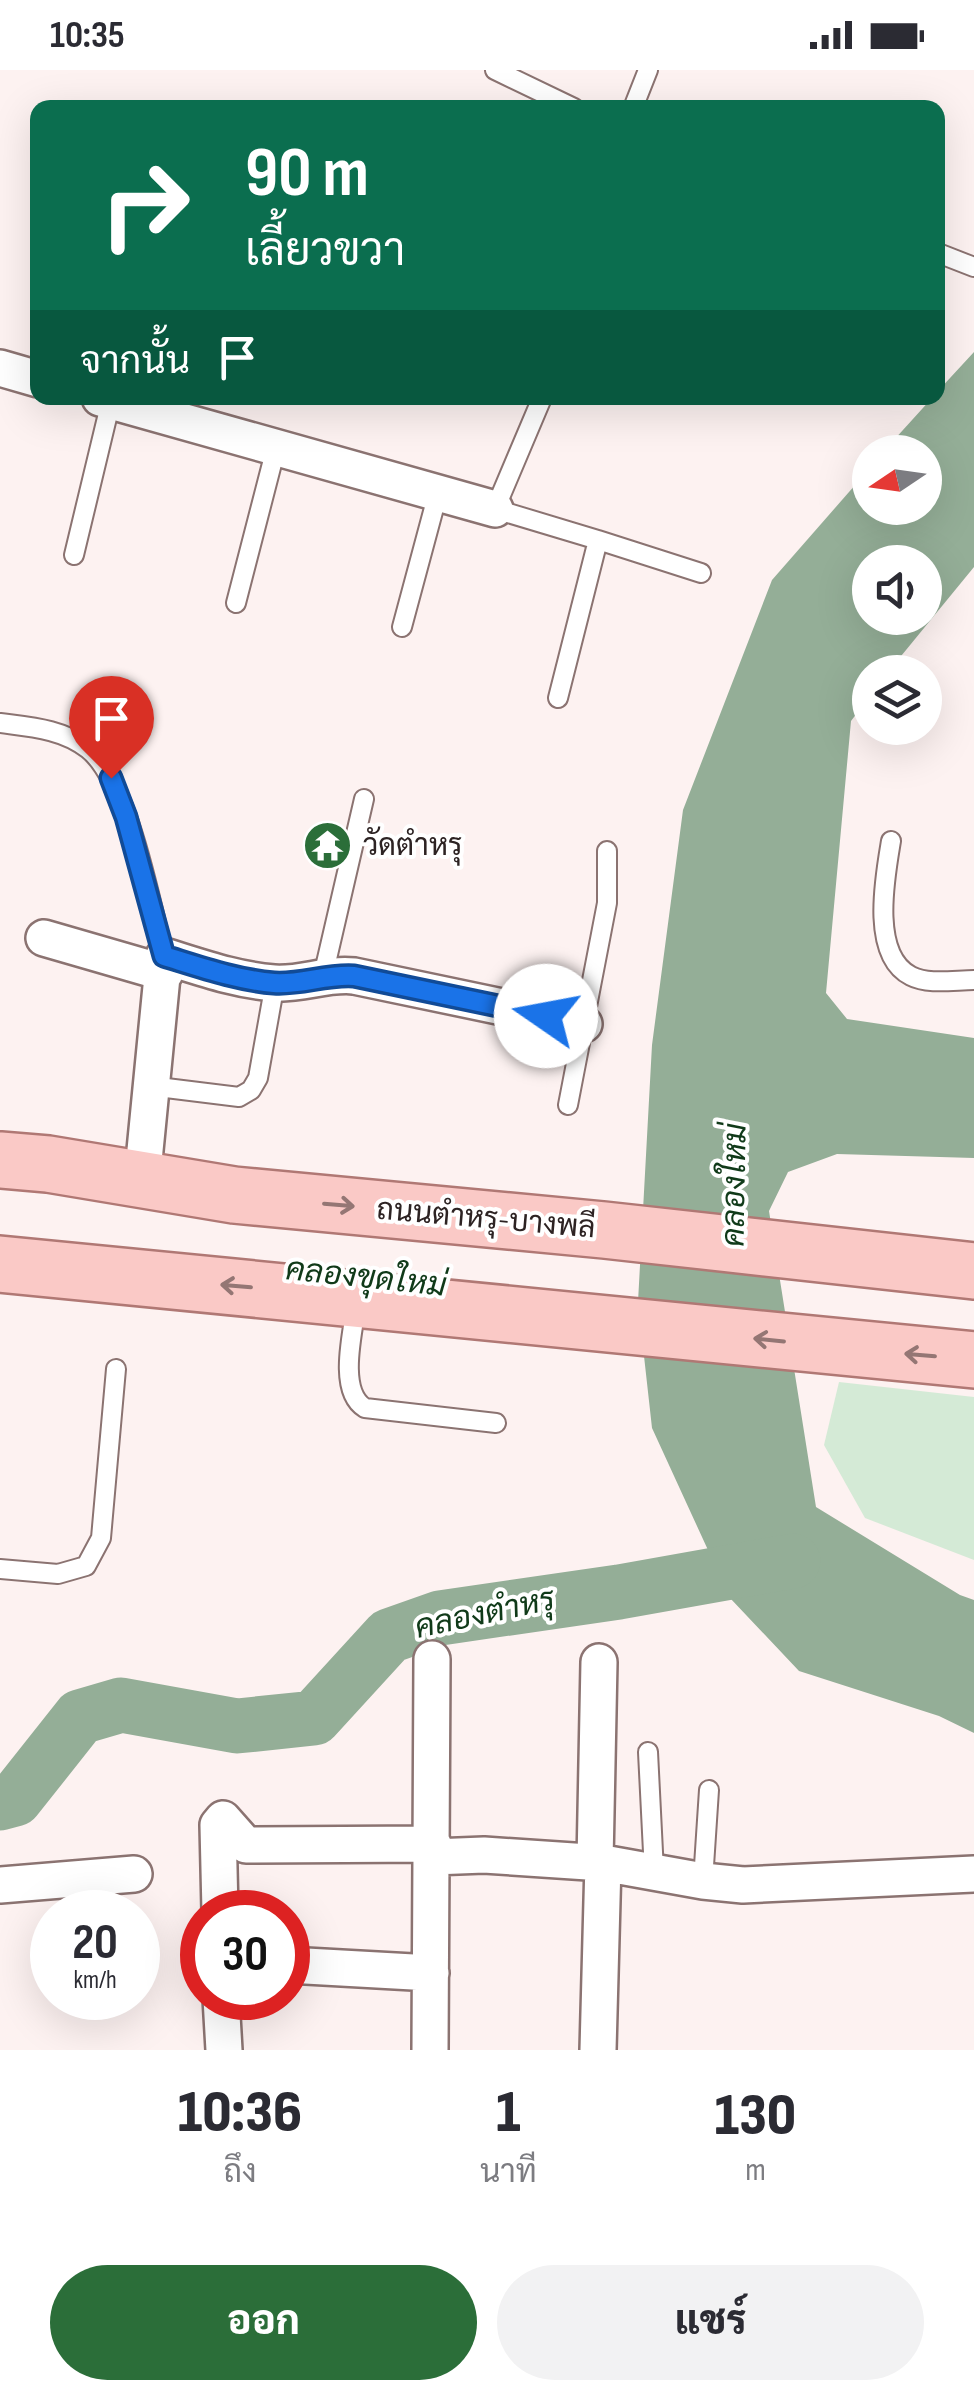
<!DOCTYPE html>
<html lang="th">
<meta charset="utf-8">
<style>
body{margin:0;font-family:"Sofia Sans Condensed",Sarabun,sans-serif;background:#f2f2f3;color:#2b2b33;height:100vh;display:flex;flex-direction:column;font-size:38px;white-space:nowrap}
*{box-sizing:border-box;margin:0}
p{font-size:32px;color:#7c7c81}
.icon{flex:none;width:55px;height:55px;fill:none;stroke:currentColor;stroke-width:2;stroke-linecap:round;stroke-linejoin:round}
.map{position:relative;height:1980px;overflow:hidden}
.sheet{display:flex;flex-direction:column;background:#fff;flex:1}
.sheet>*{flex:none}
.guide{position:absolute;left:30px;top:30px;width:915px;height:305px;border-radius:20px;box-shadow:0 10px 40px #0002;background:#0b6e4f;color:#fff;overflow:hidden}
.needle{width:65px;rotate:257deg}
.controls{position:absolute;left:852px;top:365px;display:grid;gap:20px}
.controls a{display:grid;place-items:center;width:90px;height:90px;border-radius:50%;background:#fff;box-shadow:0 10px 40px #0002;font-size:50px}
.speed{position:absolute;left:30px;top:1820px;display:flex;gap:20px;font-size:50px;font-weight:700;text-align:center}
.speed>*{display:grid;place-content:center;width:130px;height:130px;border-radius:50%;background:#fff;box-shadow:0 10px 40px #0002;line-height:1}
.speed small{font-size:25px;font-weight:400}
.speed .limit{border:15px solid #d22;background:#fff;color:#111}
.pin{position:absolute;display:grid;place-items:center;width:85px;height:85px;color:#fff;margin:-102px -42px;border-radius:50% 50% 50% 0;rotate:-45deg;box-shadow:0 0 10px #0007}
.pin .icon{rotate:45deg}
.me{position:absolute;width:110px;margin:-55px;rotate:282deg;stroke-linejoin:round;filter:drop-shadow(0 0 8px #0008)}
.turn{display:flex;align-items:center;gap:35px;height:210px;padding:0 50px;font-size:45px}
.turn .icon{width:130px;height:130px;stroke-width:2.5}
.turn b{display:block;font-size:70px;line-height:85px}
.then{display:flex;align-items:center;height:95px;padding:0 50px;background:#0003;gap:20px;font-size:38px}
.eta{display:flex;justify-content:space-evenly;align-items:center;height:170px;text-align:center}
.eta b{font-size:60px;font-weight:800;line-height:70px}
.action{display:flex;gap:20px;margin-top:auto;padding:20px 50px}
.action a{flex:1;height:115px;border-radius:60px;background:#2b6e39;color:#fff;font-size:40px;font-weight:800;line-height:115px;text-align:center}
.action a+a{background:#f2f2f3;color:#2b2b33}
.status{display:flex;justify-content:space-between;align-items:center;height:70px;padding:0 50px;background:#fff;direction:ltr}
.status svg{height:28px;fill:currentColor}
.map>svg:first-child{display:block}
.green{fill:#d4ead6}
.water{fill:#94ae97;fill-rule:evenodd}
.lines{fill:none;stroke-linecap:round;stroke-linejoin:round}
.river{stroke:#94ae97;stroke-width:55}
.lane-casing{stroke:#8b7371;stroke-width:22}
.street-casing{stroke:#8b7371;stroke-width:40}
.primary-casing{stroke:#b07874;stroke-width:60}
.lane{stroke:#fff;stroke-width:18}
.street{stroke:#fff;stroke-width:35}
.primary{stroke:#fac9c6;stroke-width:55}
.oneway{stroke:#947674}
.route-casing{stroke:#114b97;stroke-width:25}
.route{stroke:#1a73e8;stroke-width:18}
.labels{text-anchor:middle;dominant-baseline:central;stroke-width:8;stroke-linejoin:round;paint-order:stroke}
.poi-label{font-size:30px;fill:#2d2323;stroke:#fff;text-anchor:start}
.street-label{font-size:30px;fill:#2d2323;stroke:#fff}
.water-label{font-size:32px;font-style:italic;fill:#103a19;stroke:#fff}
</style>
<div class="status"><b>10:35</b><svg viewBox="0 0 49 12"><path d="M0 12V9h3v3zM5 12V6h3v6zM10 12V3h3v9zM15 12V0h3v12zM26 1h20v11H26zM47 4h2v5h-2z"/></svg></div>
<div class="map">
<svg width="974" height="1980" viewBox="0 0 974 1980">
<rect width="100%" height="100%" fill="#fdf2f1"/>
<path class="green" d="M839,1312L974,1327V1490L865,1448L824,1375Z"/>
<path class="water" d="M974,282V497L888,602H870V626L851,651L826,923L847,949L974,968V1088L837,1084L788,1102L769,1141L816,1437L960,1525L974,1530V1663L939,1646L799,1601L730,1528L652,1358L638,1232L652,975L683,740L772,510L870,398V438H925V382H883L932,328H938V321ZM870,492H925V548H870Z"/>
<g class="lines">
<path class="river" d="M0,1733L15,1729L80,1647L121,1635L237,1656L314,1648L389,1566L440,1548L619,1522L793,1491"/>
<defs>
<path id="lane" d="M495,0L574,38
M633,38L648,0
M938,183L974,197
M542,328L495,439L598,470L558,628
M598,470L701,503
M74,485L111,331
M236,533L276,378
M402,557L438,423
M0,653C30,657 63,659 88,679C128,710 151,835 164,886
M891,771C885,807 870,885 911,906C928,915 955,910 974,910
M323,906L364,729
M150,1016L239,1027L251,1020L258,1008L275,913
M568,1035L607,833V781
M357,1232C353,1261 337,1321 365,1338L496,1353
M0,1499L58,1504L86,1496L101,1468L116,1299
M648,1682L654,1802
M703,1811L709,1720"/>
<path id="street" d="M0,298L38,309
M100,328L495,439
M44,868L165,903
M142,1111L164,886C200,897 236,910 274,913C302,915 326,903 354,906L584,954
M433,1787L484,1785L603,1793L703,1811L743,1815L974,1804
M595,1792L599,1592
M0,1815L134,1804
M220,1842L218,1755L223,1749L246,1775L433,1774
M288,1895L431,1903
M221,1928L224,1980
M430,1980L432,1589
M598,1980L603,1793"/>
<path id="primary" d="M0,1090L48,1094L234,1125L604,1160L974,1201
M0,1194L974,1290"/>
</defs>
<use href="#lane" class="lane-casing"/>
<use href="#street" class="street-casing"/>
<use href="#primary" class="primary-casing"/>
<use href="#lane" class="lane"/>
<use href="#street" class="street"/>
<use href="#primary" class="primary"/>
</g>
<defs><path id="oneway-shaft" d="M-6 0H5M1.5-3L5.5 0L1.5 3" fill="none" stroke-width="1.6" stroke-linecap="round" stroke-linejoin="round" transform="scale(2.5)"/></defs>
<g class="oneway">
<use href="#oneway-shaft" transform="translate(339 1135) rotate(5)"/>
<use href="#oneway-shaft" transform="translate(236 1216) rotate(-175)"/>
<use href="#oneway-shaft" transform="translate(769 1270) rotate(-174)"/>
<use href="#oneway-shaft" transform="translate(920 1285) rotate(-175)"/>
</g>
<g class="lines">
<defs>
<path id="route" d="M111,708L126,747L164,886C200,897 237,910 274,913C301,915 326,904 354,906L546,946"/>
</defs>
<use href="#route" class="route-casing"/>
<use href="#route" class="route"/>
</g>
<defs>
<symbol id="temple-disc" viewBox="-11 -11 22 22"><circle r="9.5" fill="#2b6e39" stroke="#fff"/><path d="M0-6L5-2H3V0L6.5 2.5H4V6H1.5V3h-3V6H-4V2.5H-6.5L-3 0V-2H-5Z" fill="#fff"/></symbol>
</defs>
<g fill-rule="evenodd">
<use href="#temple-disc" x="300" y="748" width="55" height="55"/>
</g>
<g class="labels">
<g class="poi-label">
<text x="363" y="776">วัดตำหรุ</text>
</g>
<g class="street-label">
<text transform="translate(486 1149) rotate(5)">ถนนตำหรุ-บางพลี</text>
</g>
<g class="water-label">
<text transform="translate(735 1115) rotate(-89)">คลองใหม่</text>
<text transform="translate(366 1208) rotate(6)">คลองขุดใหม่</text>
<text transform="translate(485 1544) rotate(-12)">คลองตำหรุ</text>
</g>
</g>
</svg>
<div class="controls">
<a><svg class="needle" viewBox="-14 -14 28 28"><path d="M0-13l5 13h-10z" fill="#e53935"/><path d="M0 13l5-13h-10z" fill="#7c7c81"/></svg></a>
<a><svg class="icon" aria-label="sound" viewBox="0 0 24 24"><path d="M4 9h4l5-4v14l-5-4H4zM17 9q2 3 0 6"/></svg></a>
<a><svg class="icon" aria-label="layers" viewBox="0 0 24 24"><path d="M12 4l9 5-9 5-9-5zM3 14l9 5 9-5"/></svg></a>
</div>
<div class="speed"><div>20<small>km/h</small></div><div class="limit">30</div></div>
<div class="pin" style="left:111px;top:708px;background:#d93025"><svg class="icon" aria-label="arrive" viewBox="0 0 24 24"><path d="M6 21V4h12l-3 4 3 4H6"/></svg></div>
<svg class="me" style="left:546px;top:946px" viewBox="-20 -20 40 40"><circle r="19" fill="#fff"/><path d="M0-13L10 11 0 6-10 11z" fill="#1a73e8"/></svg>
<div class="guide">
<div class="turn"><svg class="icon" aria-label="right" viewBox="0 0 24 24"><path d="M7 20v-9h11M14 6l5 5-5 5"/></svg><div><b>90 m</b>เลี้ยวขวา</div></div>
<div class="then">จากนั้น<svg class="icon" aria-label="arrive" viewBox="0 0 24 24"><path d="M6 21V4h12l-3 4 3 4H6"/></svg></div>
</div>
</div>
<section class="sheet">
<div class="eta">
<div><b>10:36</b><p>ถึง</p></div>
<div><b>1</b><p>นาที</p></div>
<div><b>130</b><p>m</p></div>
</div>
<div class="action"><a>ออก</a><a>แชร์</a></div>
</section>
